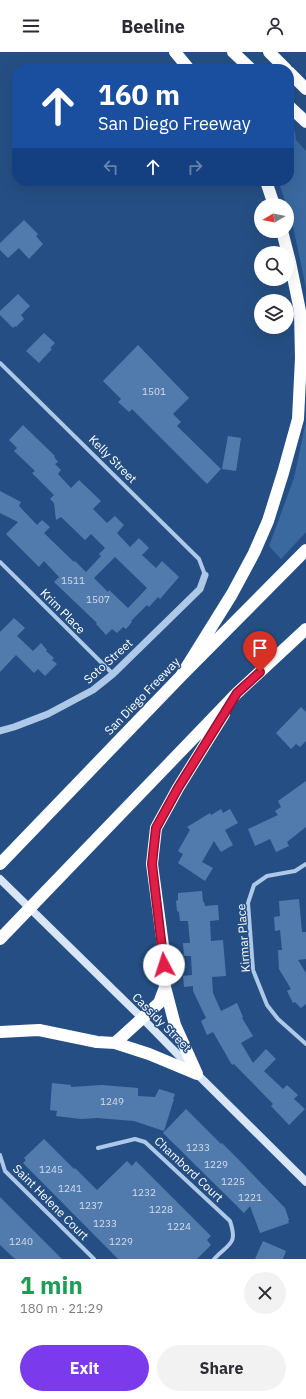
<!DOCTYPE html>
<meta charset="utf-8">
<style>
body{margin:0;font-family:"IBM Plex Sans",sans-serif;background:#f2f2f3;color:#2b2b33;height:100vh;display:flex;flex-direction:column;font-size:15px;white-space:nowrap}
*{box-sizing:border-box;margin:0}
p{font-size:13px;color:#7c7c81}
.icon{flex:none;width:22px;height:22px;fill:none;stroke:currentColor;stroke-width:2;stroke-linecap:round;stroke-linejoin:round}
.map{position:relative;height:1207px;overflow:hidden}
.side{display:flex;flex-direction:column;background:#fff;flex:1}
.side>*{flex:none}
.banner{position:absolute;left:12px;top:12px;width:282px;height:122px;border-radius:16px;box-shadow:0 4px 16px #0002;background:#1a4fa0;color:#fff;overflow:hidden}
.needle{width:26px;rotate:260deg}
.controls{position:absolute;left:254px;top:146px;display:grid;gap:8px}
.controls a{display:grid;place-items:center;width:40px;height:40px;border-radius:50%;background:#fff;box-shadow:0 4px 16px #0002;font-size:20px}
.pin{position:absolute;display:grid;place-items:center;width:34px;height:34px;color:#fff;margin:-41px -17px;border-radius:50% 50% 50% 0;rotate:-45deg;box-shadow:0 0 4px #0007}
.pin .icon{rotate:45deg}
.me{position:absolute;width:44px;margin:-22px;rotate:355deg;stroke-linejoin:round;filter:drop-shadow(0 0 3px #0008)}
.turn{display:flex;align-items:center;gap:14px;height:84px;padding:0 20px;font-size:18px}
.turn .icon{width:52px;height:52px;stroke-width:2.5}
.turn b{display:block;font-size:28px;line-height:34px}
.lanes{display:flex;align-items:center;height:38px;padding:0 20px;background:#0003;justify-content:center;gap:20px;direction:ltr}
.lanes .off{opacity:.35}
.round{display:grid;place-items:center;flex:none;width:42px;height:42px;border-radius:21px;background:#f2f2f3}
.summary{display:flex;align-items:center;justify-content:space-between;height:68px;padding:0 20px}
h1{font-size:24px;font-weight:800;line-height:30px;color:#1e9e55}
.cta{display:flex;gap:8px;margin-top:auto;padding:8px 20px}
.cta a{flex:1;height:46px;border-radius:24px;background:#7c3aed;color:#fff;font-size:16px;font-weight:800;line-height:46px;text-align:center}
.cta a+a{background:#f2f2f3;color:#2b2b33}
header{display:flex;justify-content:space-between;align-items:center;height:52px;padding:0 20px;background:#fff;font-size:18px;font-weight:800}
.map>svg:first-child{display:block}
.green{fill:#3a69a0}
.building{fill:#527bad;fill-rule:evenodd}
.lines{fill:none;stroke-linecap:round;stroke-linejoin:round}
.minor{stroke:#aec8e7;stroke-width:4}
.tertiary{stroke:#aec8e7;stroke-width:7}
.secondary{stroke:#d8e6f7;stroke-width:8}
.motorway{stroke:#fff;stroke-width:12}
.route-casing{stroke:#92132f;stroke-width:10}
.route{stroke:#e11d48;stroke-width:7}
.labels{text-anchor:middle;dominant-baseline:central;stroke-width:3;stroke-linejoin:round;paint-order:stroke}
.number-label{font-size:10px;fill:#d4deea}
.street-label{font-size:12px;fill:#fff;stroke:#254f84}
</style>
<header><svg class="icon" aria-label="menu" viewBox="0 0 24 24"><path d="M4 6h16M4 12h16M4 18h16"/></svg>Beeline<svg class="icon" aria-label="person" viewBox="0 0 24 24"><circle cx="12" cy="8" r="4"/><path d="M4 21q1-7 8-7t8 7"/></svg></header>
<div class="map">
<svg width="306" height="1207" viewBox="0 0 306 1207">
<rect width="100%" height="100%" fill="#254f84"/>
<path class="green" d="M289,74L295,80L296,88L306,99V236L291,165L278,129H289Z
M306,369V480L281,507L269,494L294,426Z"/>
<path class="building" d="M24,168L38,182L36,184L43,192L29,207L19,196L8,206L0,198V191Z
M18,242L30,254L21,263L24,267L16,275L15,274L13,276L0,263V259Z
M44,281L55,291L50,296L52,297L39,311L26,299Z
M138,293L189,346L173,362L181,370L177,374L221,417L207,432L132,357L129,360L118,350L121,347L103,329Z
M23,373L55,404L54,405L58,410L55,412L61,418L58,422L71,436L79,428L101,449L93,457L107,471L115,464L124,473L117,481L130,495L139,486L149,496L142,503L156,516L162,509L179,525L160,547L158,545L149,555L147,553L131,569L132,570L126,577L123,575L117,581L112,577L106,583L96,572L97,571L54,530L59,525L44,509L39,515L6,482L18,470L0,461V439L21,450L19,454L37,473L42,468L50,475L44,481L74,510L75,509L86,520L101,504L99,502L105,496L91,482L85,488L61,465L56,468L54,451L50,447L54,443L32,421L35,419L14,399L17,396L9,388ZM115,505L147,536L128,556L109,538L108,540L94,526Z
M228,384L241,386L236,419L222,417Z
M14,566L25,576L17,584L33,599L41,591L47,598L46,599L54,606L52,608L57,612L45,624L38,617L34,621L16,603L0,620V580Z
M301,655L306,660V689L300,695L296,692L291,697L276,681Z
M306,729V775L287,790L289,794L276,800L270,787L255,794L248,777L278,763L275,759L281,755L278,749Z
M221,757L223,761L230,757L238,771L225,778L233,793L221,800L214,789L202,810L213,816L205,829L178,811L183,802L178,799L190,778L187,775L210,761L211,763Z
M202,839L203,850H204L205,854L218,853L219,868L210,869L211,889L223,888L226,924L212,925L213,941L221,959L237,951L243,965L242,966L253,984L241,991L253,1011L266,997L276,1007L264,1019L283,1037L287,1033L298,1043L294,1047L305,1057L289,1073L271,1054L273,1052L234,1012L232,1013L213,980L207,983L201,969L206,966L193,939V934L184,935L183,924L192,923L191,904H184L183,891H190L188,869H180L179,860L177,859L176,849L178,848V841Z
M299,847L302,880H306V907L298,908L306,921V952L301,956L295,950L293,951L287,939L291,937L279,917L278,898H282L280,878L275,879L274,865L280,864L279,849Z
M52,1031L71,1033V1035L102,1033L138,1036V1044L155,1045L159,1037L175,1042L173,1047H174L164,1079L134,1069L97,1066L81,1067L56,1064L57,1059L50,1058Z
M186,1057L221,1092L222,1091L237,1106L285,1156L289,1168L288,1169L289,1171L260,1181L250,1154L244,1161L163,1081Z
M44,1087L74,1117L75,1116L97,1138L127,1109L132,1114L136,1109L211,1184L207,1188L211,1193L197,1207H118L23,1111L26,1108L24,1106Z
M0,1145L62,1207H15L0,1193Z
M263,1189L286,1199L283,1207H255Z"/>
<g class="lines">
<path class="minor" d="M0,311L199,507L205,523
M0,510L113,622
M306,812L295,819L267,824L254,833L248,851L253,918L267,953L278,967L306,992
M98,1096L135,1087L145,1090L230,1169C238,1193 229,1191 214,1207
M0,1103L5,1119L94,1207"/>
<path class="tertiary" d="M0,679L14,675L48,662L93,638L113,622L200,537L205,523"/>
<path class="secondary" d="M0,827L142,966L197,1022L306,1130"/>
<path class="motorway" d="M175,0L189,17
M233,0L251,17
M269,0L286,17
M289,20L306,37
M289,54L306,70
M266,129L274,153
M181,624L232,542L254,501L268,469L283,421L298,367L301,306L300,259L290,210L282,179
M0,812L181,624L306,498
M0,887L237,641L306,577
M165,935L175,973L197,1022
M0,980L39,978L97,990L115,991L149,1002L197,1022
M115,991L159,951L165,935L164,901L152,812L156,776L178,736L224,662"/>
</g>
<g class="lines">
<defs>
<path id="route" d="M164,913L152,812L156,776L178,736L237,641L260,620"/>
</defs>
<use href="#route" class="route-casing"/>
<use href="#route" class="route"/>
</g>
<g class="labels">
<g class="number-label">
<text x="154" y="339">1501</text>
<text x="73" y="528">1511</text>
<text x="98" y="547">1507</text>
<text x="112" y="1049">1249</text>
<text x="198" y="1095">1233</text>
<text x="216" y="1112">1229</text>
<text x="51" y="1117">1245</text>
<text x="233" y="1129">1225</text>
<text x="70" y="1136">1241</text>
<text x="144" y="1140">1232</text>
<text x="250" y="1145">1221</text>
<text x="91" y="1153">1237</text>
<text x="161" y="1157">1228</text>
<text x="105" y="1171">1233</text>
<text x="179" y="1174">1224</text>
<text x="21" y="1189">1240</text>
<text x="121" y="1189">1229</text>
</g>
<g class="street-label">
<text transform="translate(113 407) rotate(45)">Kelly Street</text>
<text transform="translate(63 559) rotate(45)">Krim Place</text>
<text transform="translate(108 609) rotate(-42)">Soto Street</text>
<text transform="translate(142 644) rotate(-46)">San Diego Freeway</text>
<text transform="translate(243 886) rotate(-94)">Kirmar Place</text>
<text transform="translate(162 970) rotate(45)">Cassidy Street</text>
<text transform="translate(189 1117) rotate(43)">Chambord Court</text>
<text transform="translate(51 1150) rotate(45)">Saint Helene Court</text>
</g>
</g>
</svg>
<div class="controls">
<a><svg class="needle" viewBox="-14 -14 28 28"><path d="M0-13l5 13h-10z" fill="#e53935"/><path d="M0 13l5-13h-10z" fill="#7c7c81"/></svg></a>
<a><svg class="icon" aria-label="search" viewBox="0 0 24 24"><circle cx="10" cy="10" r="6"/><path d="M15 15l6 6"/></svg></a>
<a><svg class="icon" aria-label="layers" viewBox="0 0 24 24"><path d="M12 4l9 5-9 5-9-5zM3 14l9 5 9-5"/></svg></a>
</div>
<div class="pin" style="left:260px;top:620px;background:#d93025"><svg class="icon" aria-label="arrive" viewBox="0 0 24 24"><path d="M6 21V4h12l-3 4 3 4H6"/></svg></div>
<svg class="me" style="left:164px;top:913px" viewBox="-20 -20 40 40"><circle r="19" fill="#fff"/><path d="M0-13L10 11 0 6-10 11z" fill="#e11d48"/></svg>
<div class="banner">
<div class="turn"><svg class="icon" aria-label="ahead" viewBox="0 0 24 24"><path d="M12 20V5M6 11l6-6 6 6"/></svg><div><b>160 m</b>San Diego Freeway</div></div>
<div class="lanes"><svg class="icon off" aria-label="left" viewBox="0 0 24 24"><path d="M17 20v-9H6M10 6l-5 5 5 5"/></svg><svg class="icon" aria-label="ahead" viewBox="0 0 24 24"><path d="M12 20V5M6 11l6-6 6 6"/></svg><svg class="icon off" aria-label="right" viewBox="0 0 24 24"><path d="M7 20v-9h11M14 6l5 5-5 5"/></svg></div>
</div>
</div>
<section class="side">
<div class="summary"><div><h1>1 min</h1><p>180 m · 21:29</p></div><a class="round"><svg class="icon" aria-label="close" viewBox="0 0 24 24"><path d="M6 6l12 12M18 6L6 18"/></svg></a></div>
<div class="cta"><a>Exit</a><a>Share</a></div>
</section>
